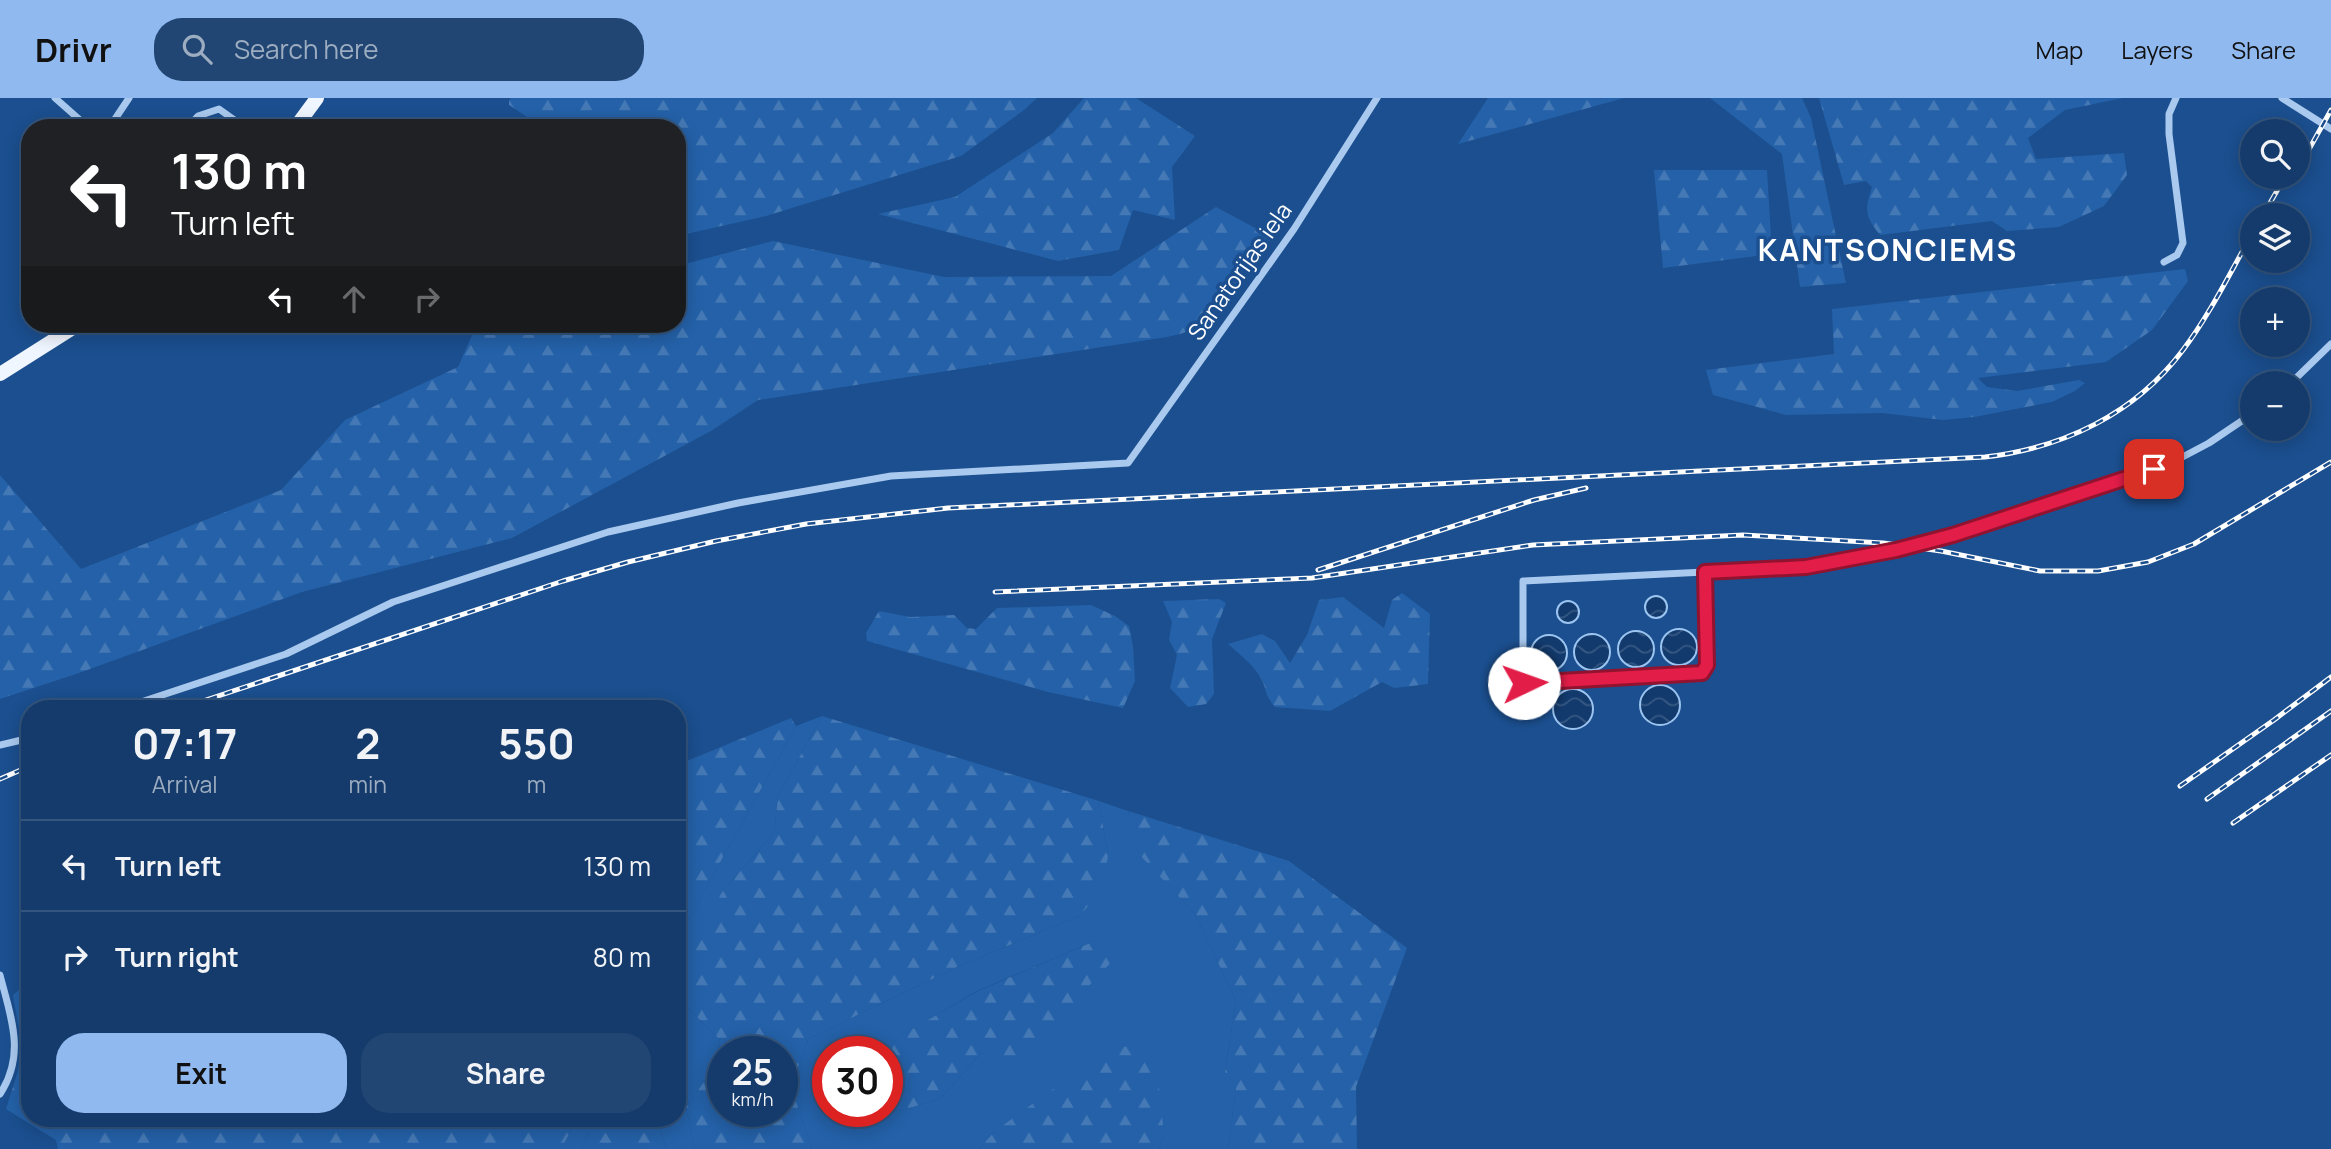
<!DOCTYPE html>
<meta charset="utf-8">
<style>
body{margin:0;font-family:Manrope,sans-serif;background:#214673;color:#f1f3f6;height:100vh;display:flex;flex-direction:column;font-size:26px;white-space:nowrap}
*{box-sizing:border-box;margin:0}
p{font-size:23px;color:#9dadc1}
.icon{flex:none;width:38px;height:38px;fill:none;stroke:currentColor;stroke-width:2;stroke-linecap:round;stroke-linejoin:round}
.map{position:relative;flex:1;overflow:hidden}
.sheet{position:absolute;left:21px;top:602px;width:665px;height:427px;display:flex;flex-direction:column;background:#143b6b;border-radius:28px;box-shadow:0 4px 18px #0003,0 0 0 2px #33557e}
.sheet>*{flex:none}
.top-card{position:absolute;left:21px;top:21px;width:665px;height:214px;border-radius:28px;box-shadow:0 4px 18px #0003,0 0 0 2px #33557e;background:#202124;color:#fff;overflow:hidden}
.buttons{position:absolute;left:2240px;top:21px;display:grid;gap:14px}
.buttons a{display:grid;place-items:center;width:70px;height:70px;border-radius:50%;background:#143b6b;box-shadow:0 4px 18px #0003,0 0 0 2px #33557e;font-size:35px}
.speed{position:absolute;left:707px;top:938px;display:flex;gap:14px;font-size:35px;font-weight:700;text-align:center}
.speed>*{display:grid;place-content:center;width:91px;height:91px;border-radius:50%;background:#143b6b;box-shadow:0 4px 18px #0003,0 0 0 2px #33557e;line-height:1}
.speed small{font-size:18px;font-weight:400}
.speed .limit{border:10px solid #d22;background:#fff;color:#111}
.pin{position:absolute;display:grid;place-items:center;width:60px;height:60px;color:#fff;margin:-30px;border-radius:14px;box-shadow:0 4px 10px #0006}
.me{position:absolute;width:77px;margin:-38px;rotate:87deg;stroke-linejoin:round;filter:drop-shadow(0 0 5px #0008)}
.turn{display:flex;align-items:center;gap:24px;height:147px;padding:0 35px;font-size:32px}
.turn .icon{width:91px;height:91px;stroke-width:2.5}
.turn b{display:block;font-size:49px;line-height:60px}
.lanes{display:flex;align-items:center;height:66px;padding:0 35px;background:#0003;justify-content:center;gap:35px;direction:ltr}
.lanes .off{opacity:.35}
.eta{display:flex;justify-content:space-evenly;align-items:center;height:119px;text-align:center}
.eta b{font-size:42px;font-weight:700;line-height:49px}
.primary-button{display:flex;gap:14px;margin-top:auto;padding:14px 35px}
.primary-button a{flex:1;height:80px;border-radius:28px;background:#90b9f0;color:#111;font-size:28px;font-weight:700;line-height:80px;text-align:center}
.primary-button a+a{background:#214673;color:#f1f3f6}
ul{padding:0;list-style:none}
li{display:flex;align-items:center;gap:21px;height:91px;padding:0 35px;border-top:2px solid #33557e}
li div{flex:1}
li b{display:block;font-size:26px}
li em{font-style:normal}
header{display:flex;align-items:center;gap:42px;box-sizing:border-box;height:98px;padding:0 35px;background:#90b9f0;color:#111}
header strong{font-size:33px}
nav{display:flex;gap:38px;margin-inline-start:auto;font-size:24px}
.search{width:490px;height:63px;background:#214673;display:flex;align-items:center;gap:18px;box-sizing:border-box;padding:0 24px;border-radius:28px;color:#9dadc1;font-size:26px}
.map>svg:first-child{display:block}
.grass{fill:#2461a8;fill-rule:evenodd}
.forest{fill:url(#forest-firs);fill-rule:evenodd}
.water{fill:url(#water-waves);stroke:#9cc4f0;stroke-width:2}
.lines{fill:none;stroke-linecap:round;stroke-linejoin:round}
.street{stroke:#a9c9ee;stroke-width:7}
.primary{stroke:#f0f6ff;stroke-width:14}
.rail-casing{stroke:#fff;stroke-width:5}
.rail{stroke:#1b4f8f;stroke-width:2.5;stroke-dasharray:8;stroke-linecap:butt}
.route-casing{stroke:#92132f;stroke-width:18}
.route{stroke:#e11d48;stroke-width:12}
.labels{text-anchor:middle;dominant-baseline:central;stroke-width:7;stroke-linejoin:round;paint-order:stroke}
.street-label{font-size:23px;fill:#fff;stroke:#1b4f8f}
.district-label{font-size:30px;font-weight:bold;letter-spacing:2px;fill:#fff;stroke:#1b4f8f}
</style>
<header>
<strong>Drivr</strong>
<div class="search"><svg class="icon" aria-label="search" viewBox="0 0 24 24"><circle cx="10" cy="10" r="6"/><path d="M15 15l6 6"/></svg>Search here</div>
<nav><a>Map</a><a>Layers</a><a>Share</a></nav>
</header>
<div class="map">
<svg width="2331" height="1051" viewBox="0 0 2331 1051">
<defs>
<pattern id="forest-firs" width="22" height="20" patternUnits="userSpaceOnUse" patternTransform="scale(1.75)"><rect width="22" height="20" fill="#2461a8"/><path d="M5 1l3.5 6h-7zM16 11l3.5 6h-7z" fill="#4579b5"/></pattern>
<pattern id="water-waves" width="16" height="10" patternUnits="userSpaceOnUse" patternTransform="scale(1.75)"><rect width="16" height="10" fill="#123a6d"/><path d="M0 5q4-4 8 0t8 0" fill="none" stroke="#365883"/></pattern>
</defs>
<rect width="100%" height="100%" fill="#1b4f8f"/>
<path class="grass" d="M822,618L778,698L774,735L722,794L682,904L720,942L713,971L686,1009L695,1051H666L658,1020H677V842L796,628Z
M1099,703L1128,713L1139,755L1195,816L1236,903L1225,973L1236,988L1228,1051H1159L1164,1037L995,1033L979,1051H812L791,989L808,941L959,868L1079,818L1108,758ZM1097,842H1113L982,954L940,1001L899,1013L887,1011V1013H828V954H884L891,944L977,893Z
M578,1020H596L581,1051H561Z"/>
<path class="forest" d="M511,0H1037L1024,12L961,58L766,118L677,138V30H544L509,7V3Z
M1084,0H1136L1195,38L1172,69L1175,122L1133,112L1119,152L1058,163L878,116L955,99L1053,35Z
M1488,0H1624L1458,46Z
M1710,0H1802L1811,20L1846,185L1800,189L1782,56Z
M1819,0H2123L2065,12L2028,40L2036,61L2124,55L2127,77L2104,108L2059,129L2007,133L1992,123L1880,137C1865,118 1864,113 1872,89L1866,83L1844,87Z
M1654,72H1767L1772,156L1663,170Z
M1216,109L1272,139C1251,171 1224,215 1188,233C1182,236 1174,237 1167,239L758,302L711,333L512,440L302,494L79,575L0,601V377L81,471L281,392L345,322L458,269L477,226H677V168L773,143L944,179L1111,178Z
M2185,171L2188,183L2152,232L2106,264L1978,280L1987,289L2017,293L2079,282L2085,285L2075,293L2052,304L1974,319L1943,322L1882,315L1786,317L1713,297L1706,272L1834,256L1832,211Z
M1402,495L1430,516L1428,586L1394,590L1382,584L1330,613L1275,609C1263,595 1268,592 1260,579C1253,566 1239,556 1228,546L1262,536L1275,543L1290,565L1307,537L1319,502L1343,499L1384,530L1392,502Z
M1219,501L1226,505L1212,541L1214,596L1206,606L1188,609L1170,590L1177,557L1169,542L1172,524L1163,503Z
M1091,507L1115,518L1129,528L1133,548L1135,583L1123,610L1048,594L867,543L866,535L879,513L910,519L954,517L967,530L976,531L997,510Z
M822,618L1099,703L1108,758L1102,793L1079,818L959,868L808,941L791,989L812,1051H695L686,1009L713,971L720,942L682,904L693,850L722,794L774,735L778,698ZM723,954H782V1013H723Z
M791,620L796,628L677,842V667Z
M1128,713L1289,763L1407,850L1356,989L1357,1051H1228L1236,988L1225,974L1236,903L1195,816L1138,755Z
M1097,842H1113L1120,855L1010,971L982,954L940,1001L899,1013L887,1011V954H884L890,944L978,893Z
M30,883V1020H578L561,1051H58L56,1042L6,1011L18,973L22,947L13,897Z
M1132,948L1157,971L1164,1037L1159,1051H979L995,1033L1110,950Z
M596,1020H658L666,1051H581Z"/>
<path class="water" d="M1645 509a11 11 0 1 1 22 0a11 11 0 1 1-22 0Z
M1557 514a11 11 0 1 1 22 0a11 11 0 1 1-22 0Z
M1661 549a18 18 0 1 1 36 0a18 18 0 1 1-36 0Z
M1618 551a18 18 0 1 1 36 0a18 18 0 1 1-36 0Z
M1574 554a18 18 0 1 1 36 0a18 18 0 1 1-36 0Z
M1531 555a18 18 0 1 1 36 0a18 18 0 1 1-36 0Z
M1640 607a20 20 0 1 1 40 0a20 20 0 1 1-40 0Z
M1553 611a20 20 0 1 1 40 0a20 20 0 1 1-40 0Z"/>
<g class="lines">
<path class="street" d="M55,0L89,30
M2282,0L2331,31
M109,30L129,0
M187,30L198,18L219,11L233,21
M224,30L233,21L245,30
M2164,164L2177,157L2183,145L2169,36V16L2176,0
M2291,285L2331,246
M1524,585L1702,575L1707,567L1705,474
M1523,608V483L1806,469L1896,452L1953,437L2133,379L2175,363L2209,345L2252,316
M120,611L286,556L393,504L608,434L738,405L891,378L1128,365L1294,131L1377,0
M0,647L30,640
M0,877C11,920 26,956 0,996"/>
<path class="primary" d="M295,30L317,0
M0,276L79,226"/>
<defs>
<path id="rail" d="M2298,71L2331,12
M2263,117L2285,79
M1318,472L1534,402L1586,390
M995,494L1312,480L1533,447L1743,437L1883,445L1941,453L2040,473H2098L2148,464L2194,446L2331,364
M179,611L563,483L628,464L716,443L806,426L948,410L1985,359C2063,350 2135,316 2183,252C2210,216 2230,175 2252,136
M0,681L30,668
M2180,688L2274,622L2331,579
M2207,701L2331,613
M2233,725L2331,657"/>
</defs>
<use href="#rail" class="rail-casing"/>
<use href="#rail" class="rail"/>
</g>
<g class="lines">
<defs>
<path id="route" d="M1524,585L1702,575L1707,567L1705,474L1806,469L1896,452L1953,437L2154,371"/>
</defs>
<use href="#route" class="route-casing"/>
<use href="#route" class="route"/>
</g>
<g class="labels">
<g class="street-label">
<text transform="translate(1239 173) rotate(-55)">Sanatorijas iela</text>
</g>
<g class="district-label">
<text x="1888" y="151">KANTSONCIEMS</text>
</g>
</g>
</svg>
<div class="buttons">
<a><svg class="icon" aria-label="search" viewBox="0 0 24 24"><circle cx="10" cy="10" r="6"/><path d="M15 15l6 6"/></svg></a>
<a><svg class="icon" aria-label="layers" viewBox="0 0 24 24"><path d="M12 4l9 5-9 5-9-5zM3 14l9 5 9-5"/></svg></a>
<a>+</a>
<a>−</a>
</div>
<div class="speed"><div>25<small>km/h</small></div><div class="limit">30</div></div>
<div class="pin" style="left:2154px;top:371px;background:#d93025"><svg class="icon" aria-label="arrive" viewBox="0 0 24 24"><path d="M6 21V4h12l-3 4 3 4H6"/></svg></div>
<svg class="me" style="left:1524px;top:585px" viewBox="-20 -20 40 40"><circle r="19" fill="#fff"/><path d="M0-13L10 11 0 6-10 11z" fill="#e11d48"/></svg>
<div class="top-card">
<div class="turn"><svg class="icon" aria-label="left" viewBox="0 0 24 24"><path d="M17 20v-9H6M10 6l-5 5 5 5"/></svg><div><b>130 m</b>Turn left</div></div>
<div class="lanes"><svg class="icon" aria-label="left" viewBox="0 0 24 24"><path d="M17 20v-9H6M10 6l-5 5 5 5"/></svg><svg class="icon off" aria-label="ahead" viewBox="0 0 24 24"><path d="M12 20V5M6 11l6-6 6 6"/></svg><svg class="icon off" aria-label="right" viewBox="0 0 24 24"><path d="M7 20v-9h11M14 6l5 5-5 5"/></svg></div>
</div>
<section class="sheet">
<div class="eta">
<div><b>07:17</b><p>Arrival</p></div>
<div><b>2</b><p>min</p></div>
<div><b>550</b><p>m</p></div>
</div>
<ul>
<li><svg class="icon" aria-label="left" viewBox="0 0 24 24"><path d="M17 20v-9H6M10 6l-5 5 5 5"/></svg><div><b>Turn left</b></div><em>130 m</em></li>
<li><svg class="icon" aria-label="right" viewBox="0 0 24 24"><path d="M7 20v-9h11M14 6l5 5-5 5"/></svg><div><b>Turn right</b></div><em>80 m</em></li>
</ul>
<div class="primary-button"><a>Exit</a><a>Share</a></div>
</section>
</div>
